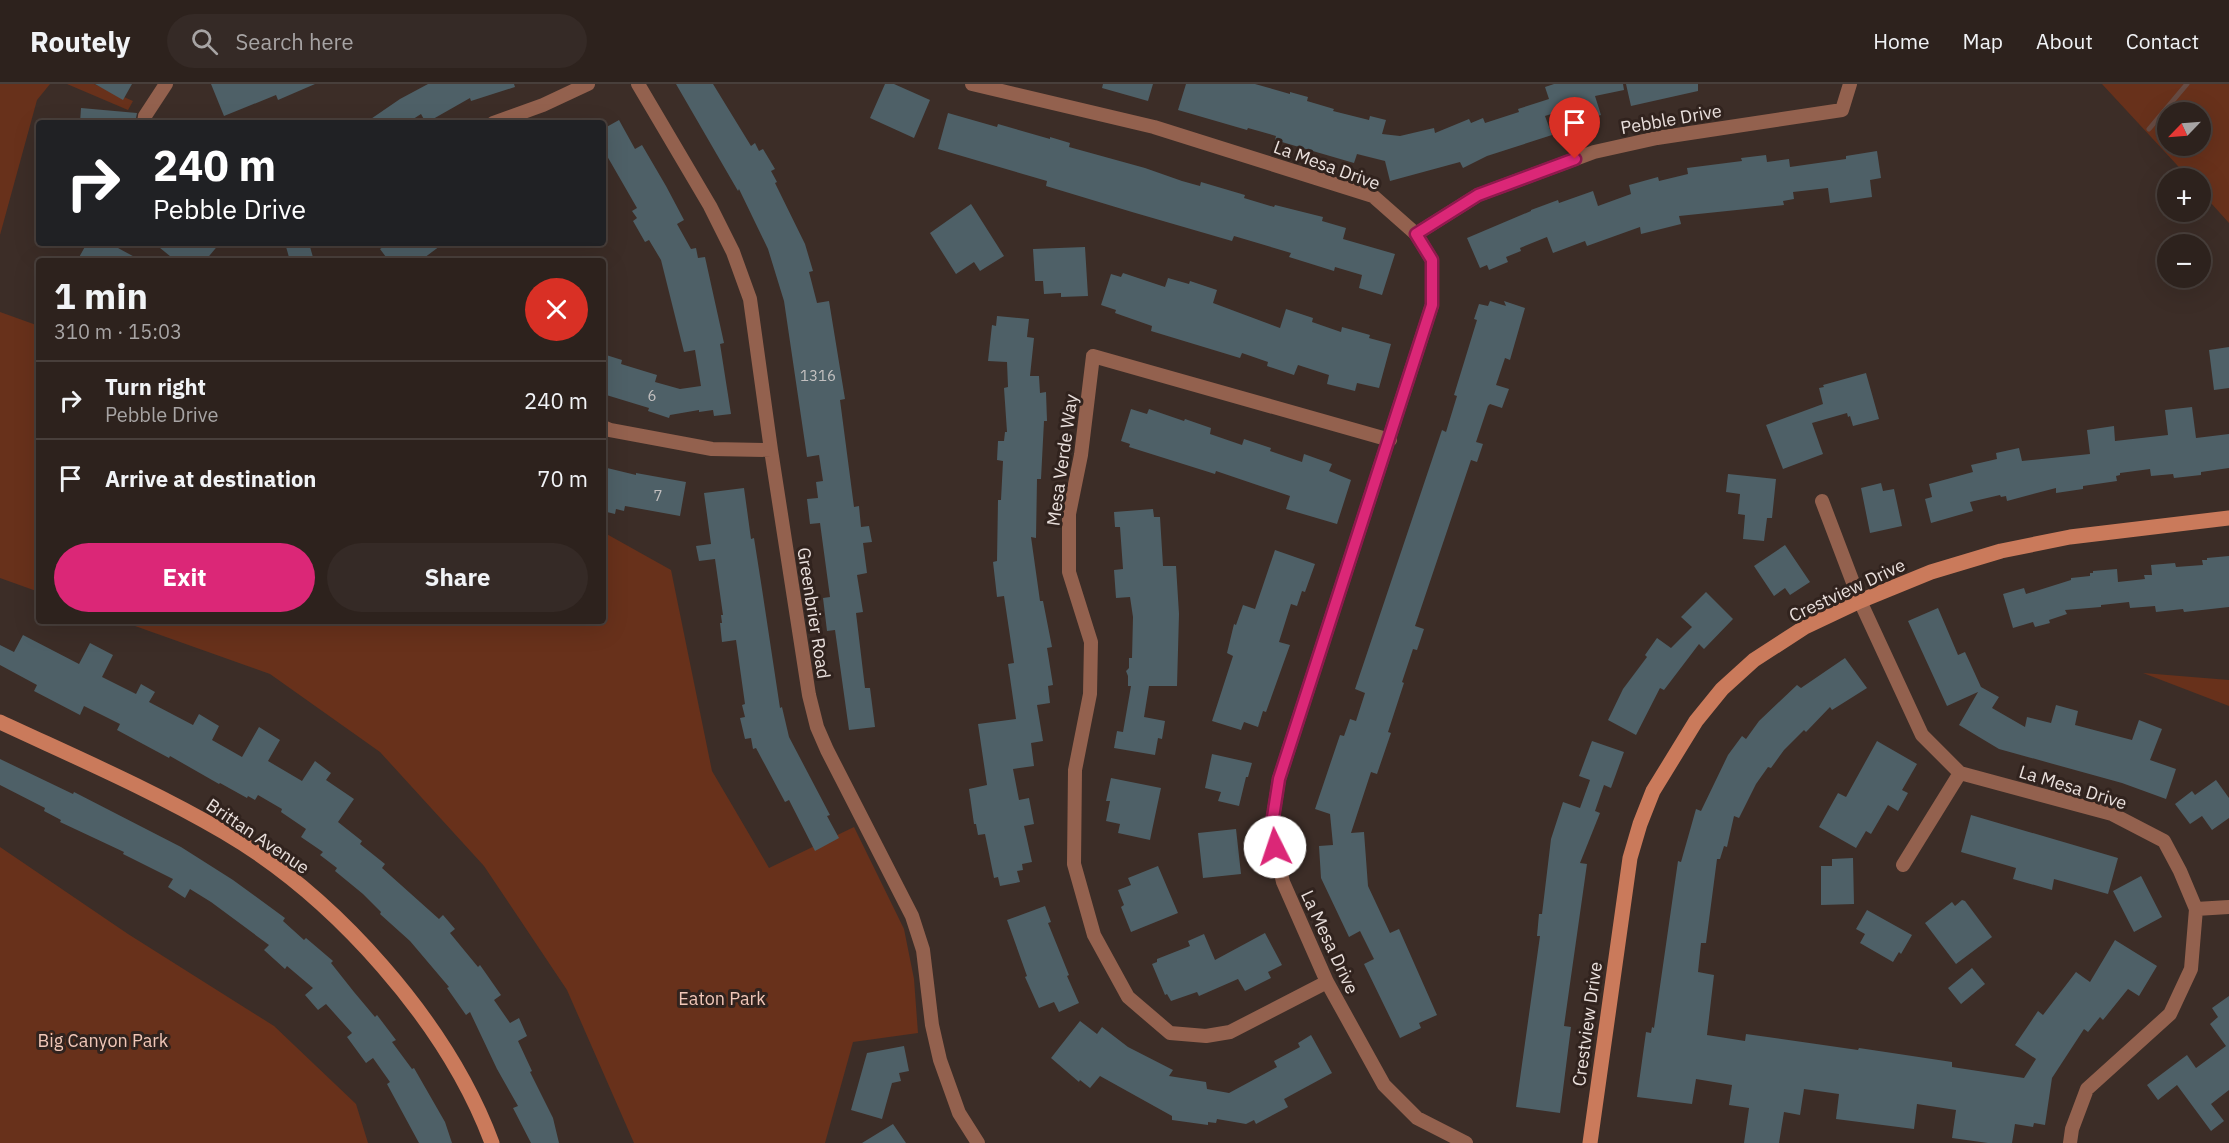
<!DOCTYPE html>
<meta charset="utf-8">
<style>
body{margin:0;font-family:"IBM Plex Sans",sans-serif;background:#352a26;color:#f1f3f6;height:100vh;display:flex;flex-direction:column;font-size:22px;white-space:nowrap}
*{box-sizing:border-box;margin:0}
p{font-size:20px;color:#a7a4a4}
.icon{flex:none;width:33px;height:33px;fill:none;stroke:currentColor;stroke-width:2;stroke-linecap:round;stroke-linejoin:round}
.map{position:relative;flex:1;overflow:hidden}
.drawer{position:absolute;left:36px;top:174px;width:570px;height:366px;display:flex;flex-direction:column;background:#2d221d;border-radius:6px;box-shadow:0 6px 24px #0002,0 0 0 2px #483f3b}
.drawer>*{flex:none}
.hud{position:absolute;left:36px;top:36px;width:570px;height:126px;border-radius:6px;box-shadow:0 6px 24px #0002,0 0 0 2px #483f3b;background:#202124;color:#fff;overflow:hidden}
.needle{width:39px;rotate:245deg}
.fabs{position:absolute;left:2157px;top:18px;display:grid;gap:12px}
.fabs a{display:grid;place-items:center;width:54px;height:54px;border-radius:50%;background:#2d221d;box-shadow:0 6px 24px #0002,0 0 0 2px #483f3b;font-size:30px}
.pin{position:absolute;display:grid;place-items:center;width:51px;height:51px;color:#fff;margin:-62px -26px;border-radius:50% 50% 50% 0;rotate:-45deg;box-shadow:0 0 6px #0007}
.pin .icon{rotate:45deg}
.me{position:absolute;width:66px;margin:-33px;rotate:356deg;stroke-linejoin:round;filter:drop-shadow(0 0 4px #0008)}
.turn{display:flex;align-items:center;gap:21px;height:126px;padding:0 18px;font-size:27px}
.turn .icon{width:78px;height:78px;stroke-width:2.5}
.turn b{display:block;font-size:42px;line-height:51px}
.round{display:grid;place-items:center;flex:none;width:63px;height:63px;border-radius:32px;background:#352a26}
.headline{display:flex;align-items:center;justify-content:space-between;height:102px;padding:0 18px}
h1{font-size:36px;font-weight:700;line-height:45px}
.button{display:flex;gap:12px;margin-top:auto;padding:12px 18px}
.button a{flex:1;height:69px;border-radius:36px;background:#db2777;color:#fff;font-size:24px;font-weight:700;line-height:69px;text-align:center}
.button a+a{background:#352a26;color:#f1f3f6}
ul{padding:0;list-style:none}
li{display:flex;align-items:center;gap:18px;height:78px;padding:0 18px;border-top:2px solid #483f3b}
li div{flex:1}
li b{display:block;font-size:22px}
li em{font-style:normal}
header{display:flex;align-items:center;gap:36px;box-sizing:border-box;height:84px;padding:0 30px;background:#2d221d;border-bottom:2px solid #483f3b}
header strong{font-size:28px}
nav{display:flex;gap:33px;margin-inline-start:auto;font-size:21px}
.search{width:420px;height:54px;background:#352a26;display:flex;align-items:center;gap:15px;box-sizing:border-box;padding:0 21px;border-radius:33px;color:#a7a4a4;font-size:22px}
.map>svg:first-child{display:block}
.green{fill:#68311b;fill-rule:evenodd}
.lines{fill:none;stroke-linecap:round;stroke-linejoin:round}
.stream{stroke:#664b43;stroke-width:5}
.building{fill:#4e6067}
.street{stroke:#93614e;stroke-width:14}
.secondary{stroke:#ca7a5b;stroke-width:15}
.route-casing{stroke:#8e194d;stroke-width:15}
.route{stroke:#db2777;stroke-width:10}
.labels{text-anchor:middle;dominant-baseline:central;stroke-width:6;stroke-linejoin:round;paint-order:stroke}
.number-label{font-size:15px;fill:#c3c0c0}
.street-label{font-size:18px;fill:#eae0dd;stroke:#31231e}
.park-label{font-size:18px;fill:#f1c7b8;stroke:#31231e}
</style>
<header>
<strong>Routely</strong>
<div class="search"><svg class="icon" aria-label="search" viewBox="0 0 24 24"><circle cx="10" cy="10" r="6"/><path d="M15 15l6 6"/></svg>Search here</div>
<nav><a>Home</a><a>Map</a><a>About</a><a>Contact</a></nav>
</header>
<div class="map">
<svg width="2229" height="1059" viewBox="0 0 2229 1059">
<rect width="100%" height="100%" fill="#3c2d27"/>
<path class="green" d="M0,0H50L37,16L0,151Z
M67,0H94L133,17L128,26Z
M2102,0H2229V139L2201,108L2200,94H2189ZM2200,28V62H2168V28Z
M0,228L39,242V508L0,494Z
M603,448L671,486L712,687L769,784L854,743L904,845L914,895L918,949L853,958L825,1059H634L567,906L484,782L380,668L270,590L121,537H603Z
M2143,589L2229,596V622Z
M0,763L128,850L274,942L356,1020L368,1059H0Z"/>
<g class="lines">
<path class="stream" d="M2149,45L2187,0"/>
</g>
<path class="building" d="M95,0H132L123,16Z
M211,0H315L278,16L276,11L224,32Z
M428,0H514L515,3L471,17L470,14L426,39L421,30L407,39H365L400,15Z
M676,0H713L751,62L755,59L759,67L763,65L775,85L771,87L777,98L775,99L805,160L813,187L809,188L817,219L829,217L845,315L840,316L854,423L859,422L861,443L869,442L872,458L863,459L867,489L857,491L863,528L856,529L865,604H870L875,643L849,646L835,546L827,547L823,514L830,513L820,439L810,440L807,415L818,414L816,398L823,397L819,371L807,373L784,217L768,165L739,105L738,107Z
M885,0H894L930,16L914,54L870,34Z
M1103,0H1153L1148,17L1102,4Z
M1186,0H1255L1290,10V8L1308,13L1307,17L1334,25L1333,27L1369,36L1370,32L1386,36L1382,50L1400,52L1434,44L1435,49L1469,35L1471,39L1483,34L1485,39L1519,28L1518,25L1549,15L1545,3L1554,0H1623L1624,6L1595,12L1601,31L1582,37L1576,22L1545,32L1552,51L1487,72L1463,84L1460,78L1390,97L1385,77L1357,70L1354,79L1275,56L1276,52L1248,44L1247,46L1178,26Z
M1626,0H1698V7L1631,22Z
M81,24L137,29L135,39H80Z
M948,29L997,43L998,40L1050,55V53L1070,59L1069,63L1145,84L1182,97L1200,102L1201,98L1245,111L1244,114L1274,123L1275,121L1323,133L1322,137L1346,144L1343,155L1395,170L1382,211L1359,204L1362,191L1335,183L1334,187L1289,173L1291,169L1234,152L1232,157L1132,128L1046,102L1047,97L938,65Z
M619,36L635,65L642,61L666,102L684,136L677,140L691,165L696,164L698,174L705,173L724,259L720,260L731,330L714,332L713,326L699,328V326L670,331L669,334L648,327L649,324L603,310V270L622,276L621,280L657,291L655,298L680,305L701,302L695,266L684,268L661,176L649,156L645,158L633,137L637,134L632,127L637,124L603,65V45Z
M1877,67L1881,94L1870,96L1872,113L1830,119L1828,104L1793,108L1794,115L1783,117L1784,121L1679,132L1681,140L1641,150L1640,143L1587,162L1585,157L1553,169L1547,153L1520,164L1521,167L1506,173L1508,178L1489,186L1487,181L1480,184L1467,154L1531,127V126L1558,116L1559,119L1593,107L1598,122L1631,110L1629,101L1658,93L1659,97L1688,90L1687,84L1742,77L1741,74L1766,71L1767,78L1789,75L1790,83L1846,75V72Z
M971,120L1004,172L980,187L974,178L956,190L930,149Z
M87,159H121L118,164L142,177H77Z
M154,159H220L205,177H176Z
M285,159H309L314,177H290Z
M389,159H444L420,177H389L380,165Z
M1085,163L1088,212L1061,213V209L1044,210L1043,197H1035L1033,165Z
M1123,189L1165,203L1168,194L1189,200L1190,197L1217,206L1213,219L1280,244L1286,225L1313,234L1312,238L1341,248L1342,243L1370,251L1369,254L1391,260L1379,304L1357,299L1355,307L1327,300L1329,291L1298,281L1294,291L1267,282L1268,278L1242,269L1240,274L1151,247L1152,242L1115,229L1116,226L1101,221L1111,190L1121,193Z
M1490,217L1506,222L1504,217L1525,224L1510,276L1505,274L1496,301L1509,305L1502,324L1490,320L1488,322L1476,358L1483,360L1477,378L1471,376L1415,542L1424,545L1417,566L1413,565L1402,598L1404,599L1388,648L1391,649L1377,690L1371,688L1351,749L1364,748L1368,802L1390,849L1399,845L1437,931L1419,939L1421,944L1400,954L1364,880L1374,875L1360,847L1349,853L1321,794L1319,762L1333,761L1330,730L1315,725L1340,651L1344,652L1350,635L1356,637L1365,609L1355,605L1442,346L1446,348L1457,312L1454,311L1477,236L1474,235L1479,220L1488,222Z
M997,232L1029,235L1027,253L1034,254L1030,292H1039L1040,309L1046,308L1047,337H1044L1041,395H1037L1036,454L1031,453L1040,517H1043L1052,563L1047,564L1053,601L1048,602L1050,619L1037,621L1043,657L1031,659L1034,682L1013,685L1019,716L1029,714L1034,740L1024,742L1032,778L1022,780L1023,786L1017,787L1020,798L1000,802L998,793L994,794L985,750L978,751L976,740H974L969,705L987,701L978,640L1016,635L1008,580L1014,579L1004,512L997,513L993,478L997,477L998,416H1001L1003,377L997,376L998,357H1004L1005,348H1007L1004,304L1008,303L1007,278L988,277L992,241L996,242Z
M2229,263V304L2214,306L2209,266Z
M1866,289L1879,335L1853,342L1850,332L1848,333L1847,329L1812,339L1823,370L1783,385L1766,341L1823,320L1819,304L1824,303L1823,301Z
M2192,323L2196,354L2229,350V384L2201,388V391L2174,394L2173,390L2151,392L2150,385L2120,389V391L2116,392L2117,397L2083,402V405L2056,409V404L2007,417L2006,412L2001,413L2000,411L1970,418L1973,427L1931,439L1925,415L1932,413L1929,400L1973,388L1971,381L1997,375L1996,369L2019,364L2022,377L2090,370L2087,346L2114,342L2115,357L2168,351L2165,326Z
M1131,325L1147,330L1149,325L1184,337L1185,335L1211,344L1210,350L1242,361L1244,355L1271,364L1270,367L1302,378L1304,370L1332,380L1329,387L1351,396L1337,440L1286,425L1290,412L1216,387L1215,390L1129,363L1130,360L1121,357Z
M603,383L636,391V389L686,398L680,432L625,422L624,427L616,425L615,430L603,427Z
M1728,390L1776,395L1772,434H1767L1764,457L1743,455L1745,431L1738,430L1740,410L1726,408Z
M1881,399L1883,407L1894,405L1902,442L1870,449L1861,404Z
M744,404L751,455L754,454L762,505L780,624L782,623L789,653L830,731L827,732L839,754L815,767L789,716L785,718L756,664L753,665L751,654L745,655L740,634L745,633L742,621L745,620L736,556L722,558L720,539H722L721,531H723L715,475L699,477L696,462L711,460L704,409Z
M1153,425L1154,433H1160L1163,482H1176L1179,530L1177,602H1149L1144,633L1165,637L1162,655L1158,654L1155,671L1114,664L1117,647L1123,648L1131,602H1128V592L1126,587L1129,584V574H1132L1133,533L1130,513L1116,514L1114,486L1123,485L1120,443H1115L1114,428Z
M1785,461L1810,498L1790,511L1785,504L1774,512L1754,482Z
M1275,466L1315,480L1305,508L1302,507L1297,522L1291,520L1279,558L1290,561L1266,628L1263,627L1258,643L1244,638L1241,646L1212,637L1233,572L1227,569L1234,540L1236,541L1243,521L1255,525Z
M2229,472V523L2184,528L2183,525L2156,528L2155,522L2130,524L2129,518L2101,521V523L2065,526L2067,530L2049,536L2050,539L2035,543L2033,538L2013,544L2003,510L2024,504L2026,510L2071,496V494L2090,492V489H2093V487L2117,485L2118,498L2145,495L2144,491H2152L2151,481L2175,479L2176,483L2203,481L2202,476H2207V474Z
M1706,508L1733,535L1704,565L1699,560L1664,606L1660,604L1636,651L1608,636L1623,605L1647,573L1645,571L1657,554L1671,564L1692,543L1681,533Z
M1938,524L1958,571L1965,568L1981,603L1999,613L1992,624L2025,643L2027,633L2051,639L2056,621L2078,627L2075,641L2132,656L2139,636L2162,645L2150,676L2176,685L2166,715L2122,699L1999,665L1959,641L1978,608L1947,622L1908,537Z
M23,551L79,580L90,559L113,571L102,593L136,610L141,600L155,608L149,618L193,641L199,630L219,642L212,656L242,673L259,643L280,656L268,677L302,697L315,677L331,689L326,696L354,715L338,738L362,757L360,760L385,780L382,784L439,835L443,831L455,845L450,849L478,883L480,881L501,911L494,916L510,939L519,934L527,952L518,957L532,987L530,988L553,1034L559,1059H531L513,1024L518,1022L497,985L470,928L466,931L447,904L449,903L410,857L380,830L381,828L363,810L335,787L337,784L320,771L323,768L301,753L306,745L281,728L282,725L258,711L255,716L248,712L247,714L220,699L219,700L170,672L169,674L117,646L120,640L84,622L80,631L34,607L37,601L0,581V561L14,568Z
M1845,574L1867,604L1832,626L1830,623L1806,648L1804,646L1784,666L1771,684L1768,683L1756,700L1739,734L1734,732L1727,763L1724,762L1720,775H1717L1706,859H1701L1698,888L1714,891L1707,951L1745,957L1746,950L1858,966L1859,964L1952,978V983L2024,994L2036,975L2015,961L2038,927L2043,931L2076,888L2090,898L2115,856L2157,882L2139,912L2128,905L2103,936L2100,933L2088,948L2084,945L2052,994L2045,1041L2034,1039L2033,1043L2015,1040L2012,1059H1988L1952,1054L1956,1026L1917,1020L1914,1045L1836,1035L1839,1010L1804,1005L1800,1031L1784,1028L1779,1059H1744L1749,1024L1729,1021L1732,1001L1696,995L1692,1020L1637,1013L1646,948L1651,949L1652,943L1654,944L1678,777L1681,778L1696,725L1701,727L1728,671L1742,652L1746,655L1759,637L1797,601L1801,604Z
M1592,657L1624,668L1611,704L1604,701L1595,727L1600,729L1580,779L1587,780L1564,942L1571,943L1560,1029L1516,1023L1540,852H1537L1539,830H1542L1551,755L1563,718L1580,724L1590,696L1579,692Z
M1877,657L1917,680L1902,706L1908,709L1898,727L1888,721L1871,750L1866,747L1856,764L1819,743L1838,709L1846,713Z
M1212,670L1252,679L1248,693H1246L1239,722L1218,717L1221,708L1205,704Z
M0,675L73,710L74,708L181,763L233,796L285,834L283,837L304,856L306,854L333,877L331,879L354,908L375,933L377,931L396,956L392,958L412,985L414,984L445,1038L452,1059H419L387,1000L390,998L373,974L366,979L347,953L352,949L326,920L318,926L305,911L313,904L287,882L285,885L264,866L269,861L211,818L190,805L185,814L168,803L173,795L123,770L124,768L60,738L61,736L44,727L45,724L0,701Z
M1111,694L1161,704L1150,756L1118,749L1120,740L1106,737L1110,717H1106Z
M2216,696L2229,714V734L2212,746L2202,732L2190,740L2175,720L2192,707L2195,711Z
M1971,731L2118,774L2108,810L2054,795L2052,806L2013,795L2016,784L1961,768Z
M1236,745L1241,790L1203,794L1198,749Z
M1853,774L1854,820L1821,821V782H1832V775Z
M1158,782L1178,829L1131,848L1121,823L1124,821L1118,806L1131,801L1128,794Z
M2141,792L2162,833L2134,848L2113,807Z
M1962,816L1965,817L1992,853L1956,880L1925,839L1952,818L1955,822Z
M1045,822L1051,838L1048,839L1069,891L1067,892L1079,919L1059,928L1054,918L1039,924L1025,893L1027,892L1007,836Z
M1867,826L1912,851L1901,870L1899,868L1893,878L1860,859L1865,850L1856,845Z
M1265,849L1282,881L1268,888L1271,894L1245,907L1238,895L1199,912L1197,908L1171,917L1167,910L1165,911L1152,880L1157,878V875L1190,862L1188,857L1204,850L1215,876Z
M1972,884L1985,900L1961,920L1948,904Z
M2229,912V1006L2211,1020L2224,1037L2211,1047L2177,1001L2158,1016L2147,1001L2187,971L2196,984L2226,962L2210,940L2218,933L2212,924Z
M1080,937L1097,950L1102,943L1128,963L1173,986L1169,992L1206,998L1207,1005L1229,1009L1277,983L1274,977L1300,963L1298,959L1311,951L1332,989L1284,1015L1288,1023L1256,1040L1254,1036L1246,1040L1217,1035L1216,1039L1208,1038V1041L1172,1036V1032L1100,992L1090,1004L1080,996L1079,998L1051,974Z
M904,962L909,987L899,989L901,997L892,999L882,1035L851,1026L867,969Z
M893,1040L906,1059H862Z"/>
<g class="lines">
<path class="street" d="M638,0L710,122L733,168L750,215L771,366L809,611L817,643L827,666L912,832L923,866L932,941L940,976L959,1029L978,1059
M972,0L1154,43L1373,112L1416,150L1432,176V221L1279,695L1271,746L1283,798L1327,898L1384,1001L1417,1034L1466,1059
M144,39L145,32L166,0
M493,39L543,21L588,0
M1416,150L1478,111L1594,68L1657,54L1842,26L1850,0
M603,343L610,346L712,365L771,366
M1822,417L1860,517L1922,651L1960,689L2112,730L2164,757L2180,787L2196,825L2191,885L2170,930L2087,1005L2072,1045L2070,1059
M1903,781L1960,689
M2196,825L2229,823
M1327,898L1230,948L1206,952L1170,949L1128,913L1094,851L1074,780L1075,686L1090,610L1091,558L1069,488V430L1081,371L1093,272L1390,356"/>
<path class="secondary" d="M0,638C75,673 152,706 224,748C335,813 447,938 492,1059
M1590,1059L1630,774L1640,740L1653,707L1696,637L1722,605L1754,576L1805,543L1860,517L1931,488L2001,467L2070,453L2229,434"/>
</g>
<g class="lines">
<defs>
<path id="route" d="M1275,763L1271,746L1279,695L1432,221V176L1416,150L1478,111L1575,75"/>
</defs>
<use href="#route" class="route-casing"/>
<use href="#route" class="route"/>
</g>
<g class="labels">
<g class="number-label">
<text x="818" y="291">1316</text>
<text x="652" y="311">6</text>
<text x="658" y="411">7</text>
</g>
<g class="street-label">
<text transform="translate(1671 35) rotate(-10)">Pebble Drive</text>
<text transform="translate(1327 81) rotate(20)">La Mesa Drive</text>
<text transform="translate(1062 376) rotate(-82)">Mesa Verde Way</text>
<text transform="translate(1847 506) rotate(-25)">Crestview Drive</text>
<text transform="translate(814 529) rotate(81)">Greenbrier Road</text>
<text transform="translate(2073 703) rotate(17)">La Mesa Drive</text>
<text transform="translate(258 752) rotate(34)">Brittan Avenue</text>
<text transform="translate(1330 858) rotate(65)">La Mesa Drive</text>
<text transform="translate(1587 940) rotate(-82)">Crestview Drive</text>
</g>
<g class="park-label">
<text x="722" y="914">Eaton Park</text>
<text x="103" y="956">Big Canyon Park</text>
</g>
</g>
</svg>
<div class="fabs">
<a><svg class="needle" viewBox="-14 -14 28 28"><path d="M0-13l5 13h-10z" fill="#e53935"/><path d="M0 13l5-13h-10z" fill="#a7a4a4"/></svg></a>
<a>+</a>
<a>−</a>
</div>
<div class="pin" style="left:1575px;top:75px;background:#d93025"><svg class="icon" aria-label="arrive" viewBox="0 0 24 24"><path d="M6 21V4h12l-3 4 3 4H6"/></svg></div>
<svg class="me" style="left:1275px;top:763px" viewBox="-20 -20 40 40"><circle r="19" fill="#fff"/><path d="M0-13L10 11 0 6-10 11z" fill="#db2777"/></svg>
<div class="hud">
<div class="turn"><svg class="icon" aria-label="right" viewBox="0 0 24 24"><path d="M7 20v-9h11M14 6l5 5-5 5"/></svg><div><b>240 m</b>Pebble Drive</div></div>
</div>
<section class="drawer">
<div class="headline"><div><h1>1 min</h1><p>310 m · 15:03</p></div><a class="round" style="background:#d93025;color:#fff"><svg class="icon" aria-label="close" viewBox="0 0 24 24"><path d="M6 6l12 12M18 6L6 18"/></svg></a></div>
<ul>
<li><svg class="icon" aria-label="right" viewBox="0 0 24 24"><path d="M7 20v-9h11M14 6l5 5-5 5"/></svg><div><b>Turn right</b><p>Pebble Drive</p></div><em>240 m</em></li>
<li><svg class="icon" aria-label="arrive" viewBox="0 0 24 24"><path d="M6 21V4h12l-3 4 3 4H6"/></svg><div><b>Arrive at destination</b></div><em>70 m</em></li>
</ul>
<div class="button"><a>Exit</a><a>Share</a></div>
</section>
</div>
